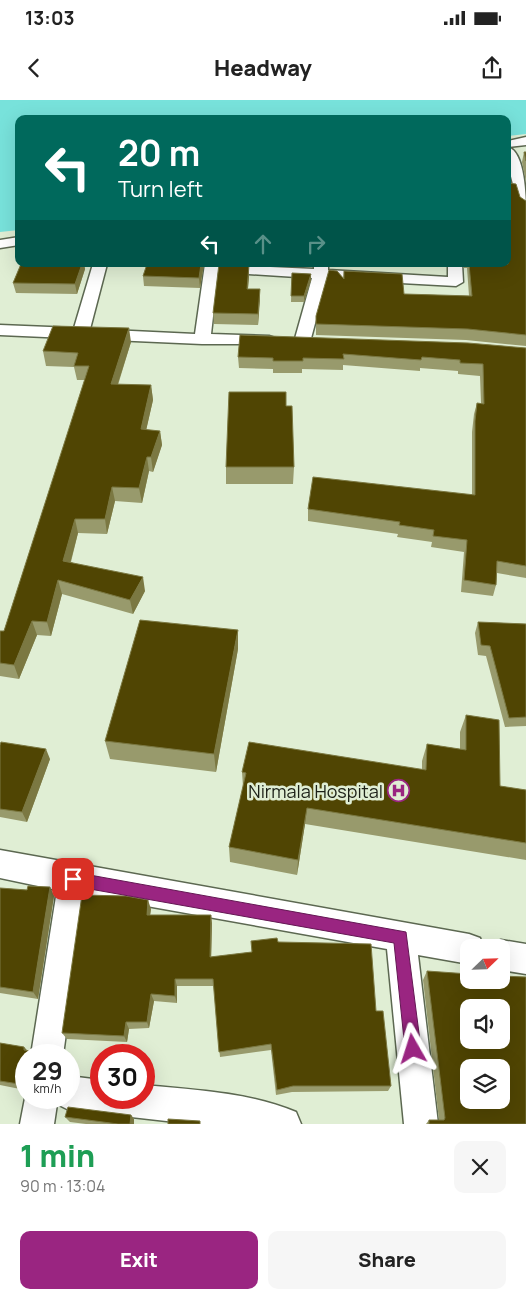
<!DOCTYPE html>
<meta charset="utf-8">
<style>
body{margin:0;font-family:Manrope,sans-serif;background:#f6f6f6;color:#222;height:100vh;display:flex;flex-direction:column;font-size:19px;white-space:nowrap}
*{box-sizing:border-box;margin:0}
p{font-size:16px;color:#767676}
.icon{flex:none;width:28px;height:28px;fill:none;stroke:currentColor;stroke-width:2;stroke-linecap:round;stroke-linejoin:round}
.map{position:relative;height:1024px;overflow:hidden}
.details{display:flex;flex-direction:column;background:#fff;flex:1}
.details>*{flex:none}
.top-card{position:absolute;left:15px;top:15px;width:496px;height:152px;border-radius:10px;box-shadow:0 5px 20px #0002;background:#00695c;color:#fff;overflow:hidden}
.needle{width:32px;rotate:67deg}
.buttons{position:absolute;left:460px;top:839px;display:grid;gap:10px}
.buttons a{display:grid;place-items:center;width:50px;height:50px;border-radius:10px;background:#fff;box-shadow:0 5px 20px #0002;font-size:25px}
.speed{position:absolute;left:15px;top:944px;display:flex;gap:10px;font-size:25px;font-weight:700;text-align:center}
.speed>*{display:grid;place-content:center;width:65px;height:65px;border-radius:50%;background:#fff;box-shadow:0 5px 20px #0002;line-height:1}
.speed small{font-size:12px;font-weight:400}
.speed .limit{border:8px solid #d22;background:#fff;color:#111}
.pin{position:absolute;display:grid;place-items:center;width:42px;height:42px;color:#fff;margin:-21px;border-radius:10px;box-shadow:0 2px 8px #0006}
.me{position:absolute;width:55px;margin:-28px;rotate:354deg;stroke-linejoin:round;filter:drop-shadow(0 0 4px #0008)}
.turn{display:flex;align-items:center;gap:18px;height:105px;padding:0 20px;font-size:22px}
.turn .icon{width:65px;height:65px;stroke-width:2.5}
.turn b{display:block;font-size:35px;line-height:42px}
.lanes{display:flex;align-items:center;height:48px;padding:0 20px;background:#0003;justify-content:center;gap:25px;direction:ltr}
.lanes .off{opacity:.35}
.round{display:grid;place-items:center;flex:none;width:52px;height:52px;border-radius:10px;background:#f6f6f6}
.head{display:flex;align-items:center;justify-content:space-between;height:85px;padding:0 20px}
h1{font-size:30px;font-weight:800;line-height:38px;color:#1e9e55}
.button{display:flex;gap:10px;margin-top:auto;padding:10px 20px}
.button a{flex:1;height:58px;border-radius:10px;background:#9a2581;color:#fff;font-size:20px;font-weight:800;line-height:58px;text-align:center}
.button a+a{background:#f6f6f6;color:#222}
.status{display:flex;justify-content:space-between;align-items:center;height:35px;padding:0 25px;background:#fff;direction:ltr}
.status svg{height:14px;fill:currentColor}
header{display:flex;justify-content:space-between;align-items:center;height:65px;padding:0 20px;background:#fff;font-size:22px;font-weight:800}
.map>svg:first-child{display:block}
.water{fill:#78e2db}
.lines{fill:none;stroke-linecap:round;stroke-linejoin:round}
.minor-casing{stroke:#5c6851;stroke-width:3}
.minor{fill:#fff;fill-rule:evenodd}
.wall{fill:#989a6c}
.shaded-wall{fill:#7b7842}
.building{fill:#504503;stroke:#7b7842;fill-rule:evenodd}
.route{fill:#9a2581;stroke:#641854}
.labels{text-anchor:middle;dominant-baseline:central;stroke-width:5;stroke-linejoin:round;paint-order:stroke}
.poi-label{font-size:18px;fill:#1c2017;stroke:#e0eed4;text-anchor:end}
</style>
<div class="status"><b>13:03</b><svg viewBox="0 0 49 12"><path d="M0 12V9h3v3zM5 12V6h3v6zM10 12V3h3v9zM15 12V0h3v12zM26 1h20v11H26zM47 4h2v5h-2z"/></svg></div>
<header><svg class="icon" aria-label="back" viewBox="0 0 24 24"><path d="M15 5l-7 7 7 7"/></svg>Headway<svg class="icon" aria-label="share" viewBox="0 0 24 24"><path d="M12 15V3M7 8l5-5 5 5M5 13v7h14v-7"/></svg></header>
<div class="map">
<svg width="526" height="1024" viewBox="0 0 526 1024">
<rect width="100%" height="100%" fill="#e0eed4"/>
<path class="water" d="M0,0H526V34L508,36V19H19V130L0,132Z"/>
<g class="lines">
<defs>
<path id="minor" d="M526,37V45L508,47C525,52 526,97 526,111L519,107L508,65V41Z
M19,137V145L0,148V140Z
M93,164H107L90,229L195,234L205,164L314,169V164H328V170L448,177V164H462L463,182L456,186L327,179L310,242L302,247L294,242L312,178L218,172L211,234L269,236L275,238L277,241L275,244H202L0,235V225L74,228Z
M0,750L469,834L480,838L483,848H469V864L418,855L438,1024H404L387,849L85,795L63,955H31L57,790L0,778Z
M501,840L526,844V874L501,870V848H489L490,844Z
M69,976L101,980V998H144V985C194,990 249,992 296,1012L301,1024H193L69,1010L57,1004L54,1024H20L26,993V998H69Z"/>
</defs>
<use href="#minor" class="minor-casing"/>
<use href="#minor" class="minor"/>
</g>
<path class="wall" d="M524,52H526V82L522,62Z
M520,97L526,101V246L466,240L316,235V216L343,179L344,171L404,194L469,196L467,168H464L463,164H508Z
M21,164H84L85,169L77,194L16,193L13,183Z
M204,164L200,188L144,186L143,176Z
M413,164H447L446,167L414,165Z
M292,173L311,174V180L304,202H291Z
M249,176L248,189H260L258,225L214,224L213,213Z
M131,242L118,285H151L153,300L146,330L160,331L162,345L153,372L149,371L142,403L115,401L107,434L78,433L71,462L145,491L133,514L62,494L51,536L37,535L19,579L0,576V531H4L85,280H77L74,267L46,266L43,251Z
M526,248V478L497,473L496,485L493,496L461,492L464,452L431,447L432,442L397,437L398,434L308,421V409L472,394V332L474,314L477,303H481L480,276L458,274V271L420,268V271L343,265V270L302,269V273H273V269L239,268L238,257Z
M286,306L294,367L293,384H226V367Z
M478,522L526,524V626L505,627L486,556L478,555L475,533Z
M238,549L216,672L110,659L105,641Z
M466,615L500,686L526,690V760L305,724L297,775L230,762L229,747L243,687L242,672L422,669V661L427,644L460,649V632Z
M0,645L50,659L27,722L0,717Z
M50,787L54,796L38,899L0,893V788L27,790Z
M151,809L150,815L212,823L211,857L251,852L278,842L376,911L391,986L388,991L292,992L276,995L271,950L220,957L214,886H177V903L154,901L149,928L129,929L127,942L67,939L62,933Z
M427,871L526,1024H426L429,1020H439L423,880Z
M0,943L24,947L27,950L29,951L33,955H26L25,990L0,985Z
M131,1015L134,1019V1024H86L70,1022L65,1017Z"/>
<path class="shaded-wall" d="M82,164H84L85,169L77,194L75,184Z
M201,164H204L200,188L199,178Z
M249,165V176L247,199V189Z
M311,174V180L304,202V196Z
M260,189V200L258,225V214Z
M129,228L131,242L113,299L111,284Z
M151,285L153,300L143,344L141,329Z
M160,331L162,345L153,372L151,357Z
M147,357L149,371L142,403L139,388Z
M112,387L115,401L107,434L105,419Z
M75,419L78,433L67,475L63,461Z
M143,477L145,491L133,514L130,500Z
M58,480L62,494L51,536L47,522Z
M32,521L37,535L19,579L14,565Z
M238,530V549L216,672L214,654Z
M46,649L50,659L27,722L22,712Z
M307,708L305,724L297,775L298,760Z
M50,787L54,796L38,899L33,892Z
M148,800L151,809L149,823L147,815Z
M211,815L212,823L211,864L210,857Z
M175,879L177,886V903L175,896Z
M151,894L154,901L149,928L147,922Z
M126,922L129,929L127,942L124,936Z
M24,947L29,953V951L33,955H28L24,950Z
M26,960V985L25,990L19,984Z
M131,1015L134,1019V1024H130Z"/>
<path class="building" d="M524,52H526V61Z
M508,83L516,84L520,97L526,101V235L468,229L316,224V216L329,170L337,171L344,179V171L402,174L404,194L472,196L469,164H508Z
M21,164H82L75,184L13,183Z
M147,164H201L199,178L143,176Z
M219,164L249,165L247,189H260L258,214L213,213Z
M292,173L311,174L304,196H291Z
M53,226L129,228L111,284L151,285L141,329L160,331L151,357H147L139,388L112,387L105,419H75L63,461L143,477L130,500L58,480L47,522L32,521L14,565L0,563V531H4L89,266H74L78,253L43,251Z
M240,235L468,243L526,248V466L497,461L496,485L464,480L467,440L433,436L434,430L399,425L400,422L308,409L313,377L475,395V321L477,303L484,304L483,264L460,263V260L422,257L421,260L343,254L344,259L303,258V261H273V258L238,257Z
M229,292H286V306H292L294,367H226Z
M140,520L238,530L214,654L105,641Z
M478,522L526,524V617L509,618L490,546L481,545Z
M466,615L499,620L500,686L526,690V743L307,708L298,760L229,747L246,673L242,672L249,642L426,670L427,644L466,650Z
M1,642L46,649L22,712L0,709V645Z
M28,786L50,787L33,892L0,887V788L27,790Z
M82,795L126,796L148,800L147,815H211L210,857L252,852L251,841L277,838L278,842L371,844L376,911H383L391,986H293L277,990L271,944L219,952L213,879H175V896L151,894L147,922H126L124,936L62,933Z
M427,871L469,874V880H501V876L526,877V1024H429V1020H444L445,1018ZM469,908H501V940H469ZM469,968H501V1000H469Z
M0,943L24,947V950L29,951L28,955H26V960L19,984L0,981Z
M68,1007L131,1015L130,1024H118L65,1017Z
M168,1019L200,1021V1024H168Z"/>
<path class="route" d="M73,772L406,832L421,949L419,955L413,957L407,955L405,949L394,843L73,786L68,784L66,779L68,774Z"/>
<defs>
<symbol id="hospital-ring" viewBox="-11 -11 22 22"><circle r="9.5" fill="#e0eed4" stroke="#9a2581" stroke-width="1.5"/><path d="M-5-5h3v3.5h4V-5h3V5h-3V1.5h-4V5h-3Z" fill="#9a2581"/></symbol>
</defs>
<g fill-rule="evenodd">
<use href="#hospital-ring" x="386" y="678" width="25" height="25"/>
</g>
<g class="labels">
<g class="poi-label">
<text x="383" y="691">Nirmala Hospital</text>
</g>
</g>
</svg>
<div class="buttons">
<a><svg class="needle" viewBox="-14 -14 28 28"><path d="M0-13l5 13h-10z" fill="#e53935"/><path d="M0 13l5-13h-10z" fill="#767676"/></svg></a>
<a><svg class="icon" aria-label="sound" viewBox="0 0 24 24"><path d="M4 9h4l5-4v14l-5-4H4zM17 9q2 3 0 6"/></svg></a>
<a><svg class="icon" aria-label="layers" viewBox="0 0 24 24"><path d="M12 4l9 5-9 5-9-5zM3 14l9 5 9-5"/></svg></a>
</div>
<div class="speed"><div>29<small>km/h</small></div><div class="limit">30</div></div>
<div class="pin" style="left:73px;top:779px;background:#d93025"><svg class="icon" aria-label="arrive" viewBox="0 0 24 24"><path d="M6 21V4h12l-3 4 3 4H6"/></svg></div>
<svg class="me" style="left:413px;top:949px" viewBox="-20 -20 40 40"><path d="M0-17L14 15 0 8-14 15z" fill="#9a2581" stroke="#fff" stroke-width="4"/></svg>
<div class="top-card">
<div class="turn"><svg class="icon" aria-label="left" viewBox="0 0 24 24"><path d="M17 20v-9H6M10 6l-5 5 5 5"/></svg><div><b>20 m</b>Turn left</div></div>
<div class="lanes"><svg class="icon" aria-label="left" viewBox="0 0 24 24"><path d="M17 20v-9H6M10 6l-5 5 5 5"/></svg><svg class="icon off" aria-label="ahead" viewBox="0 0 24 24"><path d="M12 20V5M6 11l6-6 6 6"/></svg><svg class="icon off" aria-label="right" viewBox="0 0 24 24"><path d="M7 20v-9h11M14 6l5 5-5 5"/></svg></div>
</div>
</div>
<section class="details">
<div class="head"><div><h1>1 min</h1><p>90 m · 13:04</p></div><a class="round"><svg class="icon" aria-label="close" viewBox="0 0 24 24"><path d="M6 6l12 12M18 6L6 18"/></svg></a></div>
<div class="button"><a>Exit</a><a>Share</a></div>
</section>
